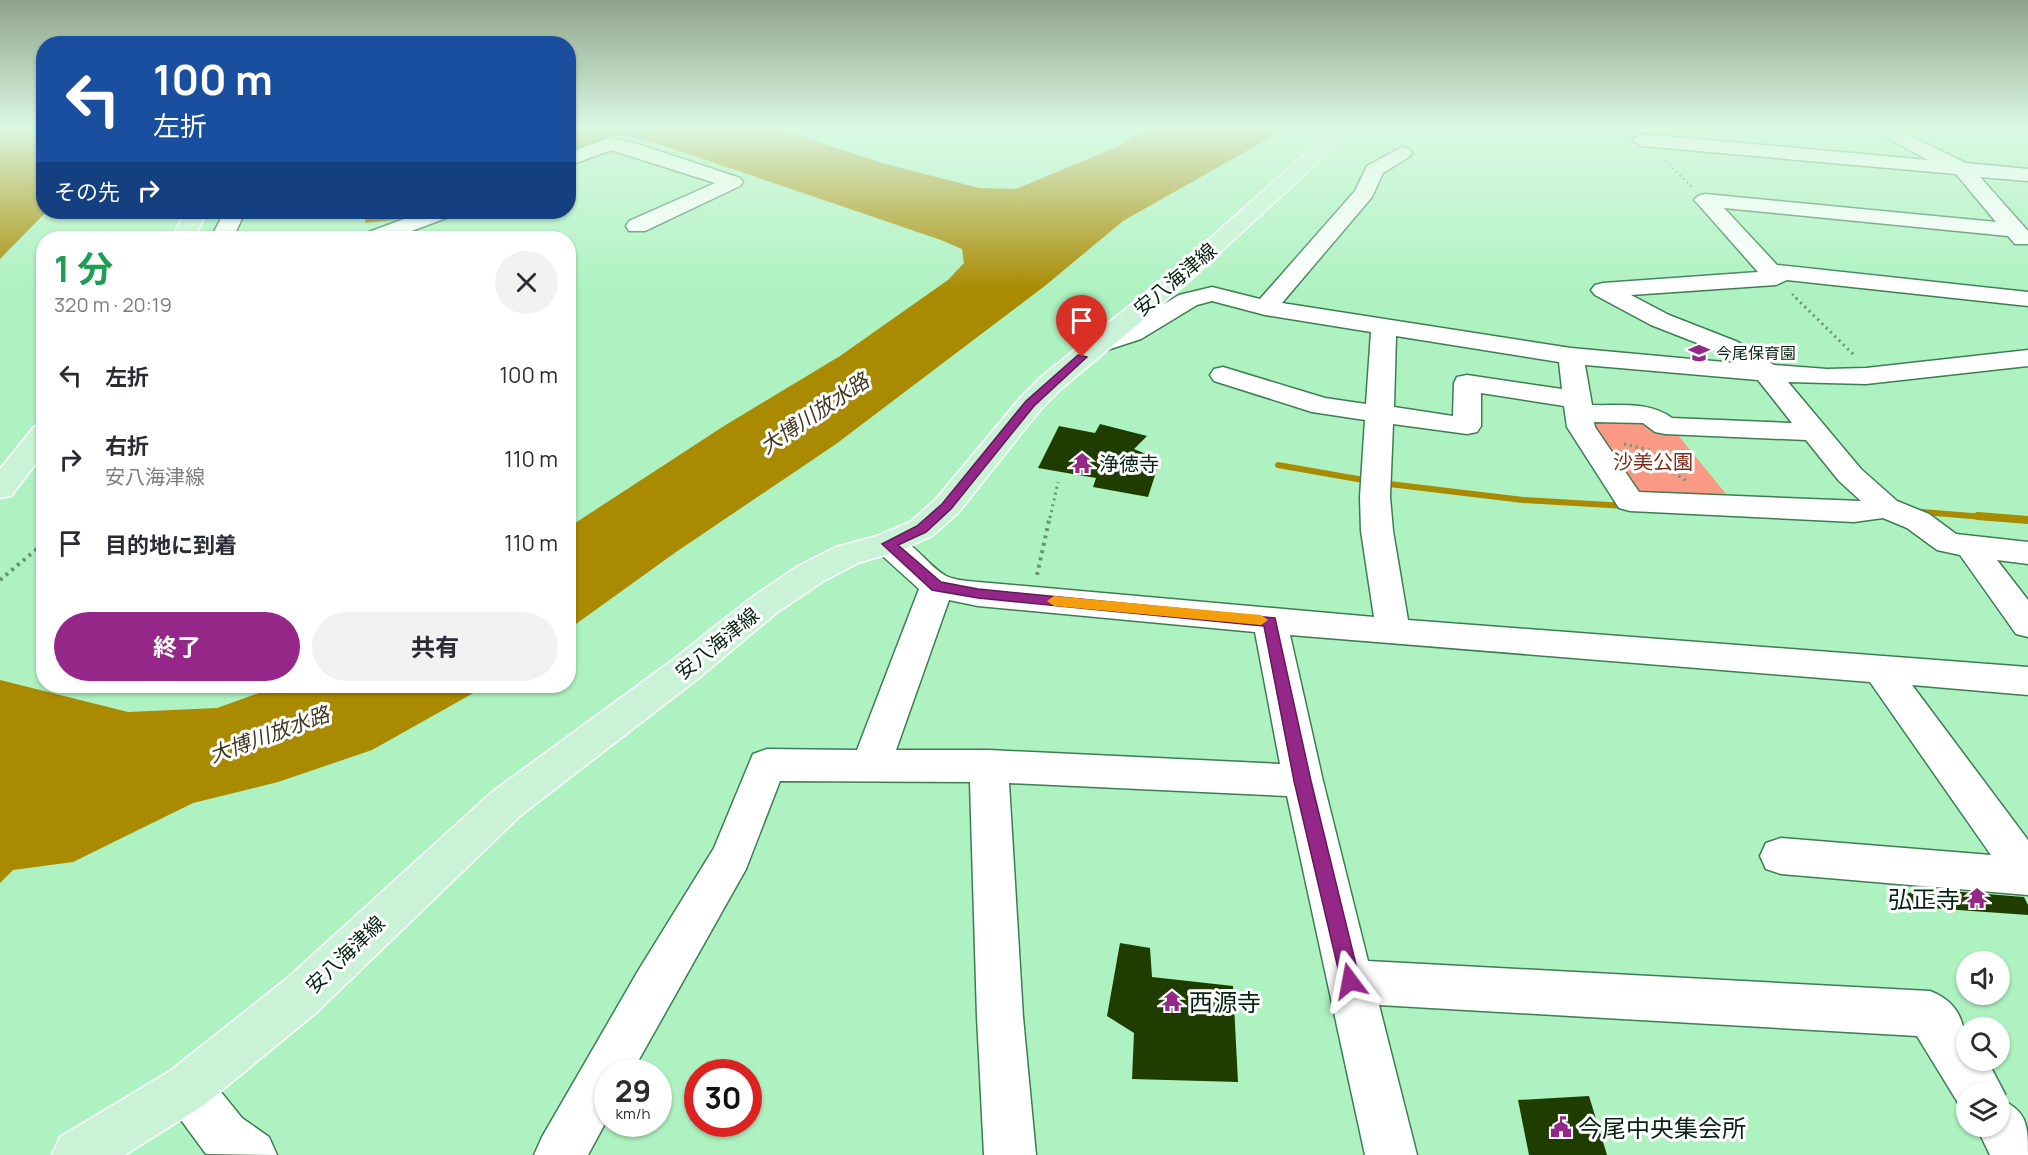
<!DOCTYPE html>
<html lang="ja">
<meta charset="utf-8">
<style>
body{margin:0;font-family:Manrope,"Noto Sans JP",sans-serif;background:#f2f2f3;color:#2b2b33;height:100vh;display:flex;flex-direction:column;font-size:22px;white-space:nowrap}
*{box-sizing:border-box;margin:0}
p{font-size:20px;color:#7c7c81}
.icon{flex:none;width:33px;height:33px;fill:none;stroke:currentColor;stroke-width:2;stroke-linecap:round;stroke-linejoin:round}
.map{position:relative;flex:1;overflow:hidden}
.drawer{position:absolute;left:36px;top:231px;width:540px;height:462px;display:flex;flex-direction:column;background:#fff;border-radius:24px;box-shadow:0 2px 4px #0004}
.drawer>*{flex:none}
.guide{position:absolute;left:36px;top:36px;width:540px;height:183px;border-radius:24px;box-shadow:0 2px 4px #0004;background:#1a4fa0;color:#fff;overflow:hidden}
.controls{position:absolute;left:1956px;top:951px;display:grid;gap:12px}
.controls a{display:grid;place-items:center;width:54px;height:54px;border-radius:50%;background:#fff;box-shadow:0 2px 4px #0004;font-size:30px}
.speed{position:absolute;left:594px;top:1059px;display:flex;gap:12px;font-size:30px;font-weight:700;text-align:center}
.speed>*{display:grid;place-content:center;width:78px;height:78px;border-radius:50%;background:#fff;box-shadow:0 2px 4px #0004;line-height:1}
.speed small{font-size:15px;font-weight:400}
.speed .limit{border:9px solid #d22;background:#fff;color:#111}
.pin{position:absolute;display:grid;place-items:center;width:51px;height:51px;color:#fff;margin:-62px -26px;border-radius:50% 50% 50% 0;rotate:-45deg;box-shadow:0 0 6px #0007}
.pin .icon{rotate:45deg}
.me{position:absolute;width:66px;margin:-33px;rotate:347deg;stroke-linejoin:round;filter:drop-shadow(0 0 4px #0008)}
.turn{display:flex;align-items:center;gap:21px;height:126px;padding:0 18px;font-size:27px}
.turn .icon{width:78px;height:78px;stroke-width:2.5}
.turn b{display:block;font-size:42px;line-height:51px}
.then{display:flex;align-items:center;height:57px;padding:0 18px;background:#0003;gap:12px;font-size:22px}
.round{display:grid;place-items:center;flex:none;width:63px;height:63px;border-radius:32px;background:#f2f2f3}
.overview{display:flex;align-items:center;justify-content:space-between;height:102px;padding:0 18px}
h1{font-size:36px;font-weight:700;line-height:45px;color:#1e9e55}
.primary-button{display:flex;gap:12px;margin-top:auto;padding:12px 18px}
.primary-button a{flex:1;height:69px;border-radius:36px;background:#952788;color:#fff;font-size:24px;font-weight:700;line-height:69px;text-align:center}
.primary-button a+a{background:#f2f2f3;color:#2b2b33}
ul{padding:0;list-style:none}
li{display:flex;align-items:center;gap:18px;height:84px;padding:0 18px}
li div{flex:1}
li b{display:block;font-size:22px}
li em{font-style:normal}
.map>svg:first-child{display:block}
.green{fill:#fa9a85}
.water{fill:#a98a00}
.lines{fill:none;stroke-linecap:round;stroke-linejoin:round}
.stream-far1{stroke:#a98a00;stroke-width:6}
.stream{stroke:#a98a00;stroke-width:8}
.building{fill:#1f3d00}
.minor-casing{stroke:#3c7d52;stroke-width:3}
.major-casing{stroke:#fff;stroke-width:3}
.path-far2{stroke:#649673;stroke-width:2;stroke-dasharray:2 3;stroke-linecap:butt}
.path-far1{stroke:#649673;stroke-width:3;stroke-dasharray:2 4;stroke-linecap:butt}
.path{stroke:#649673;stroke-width:4;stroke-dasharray:3 4.5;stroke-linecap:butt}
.minor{fill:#fff;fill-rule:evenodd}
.major{fill:#caf2d6;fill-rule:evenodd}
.route{fill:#952788;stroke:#611958;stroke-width:1.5}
.slow{fill:#f59e0b}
.labels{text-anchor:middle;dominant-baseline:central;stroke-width:6;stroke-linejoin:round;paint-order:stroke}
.far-poi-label{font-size:16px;fill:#062210;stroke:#fff;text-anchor:start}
.street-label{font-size:20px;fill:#062210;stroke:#fff}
.park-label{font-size:20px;fill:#7c2a1a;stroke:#fff}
.poi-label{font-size:20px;fill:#062210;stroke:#fff;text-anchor:start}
.water-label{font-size:21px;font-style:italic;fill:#403922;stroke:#fff}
.near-poi-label{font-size:24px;fill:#062210;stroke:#fff;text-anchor:start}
</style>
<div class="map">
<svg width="2028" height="1155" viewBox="0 0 2028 1155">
<rect width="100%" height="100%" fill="#aef2c1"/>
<path class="green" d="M1589,418L1647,419L1677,434L1731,500L1634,495Z"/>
<path class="water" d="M0,129H43L44,212H46L0,259Z
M569,129H777L886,164L979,188L1016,189L1121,145L1146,129H1285L1123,221L1046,285L836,444L676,552L569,629V527L724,426L840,356L948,280L964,263L962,249L941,240L659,144L616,135L569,154Z
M374,212H426L410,218L365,223L366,218L373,217Z
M0,680L128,712L217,708L278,686H486L372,750L278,782L193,803L73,862L13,870L0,883Z"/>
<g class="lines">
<path class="stream-far1" d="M1278,465L1369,481
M1381,483L1523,500L1626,506
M1910,511L1997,518"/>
<path class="stream" d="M1978,516L2028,520"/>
</g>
<path class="building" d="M1100,424L1147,436L1134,449L1160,460L1148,497L1093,487L1096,478L1038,468L1059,426L1095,433Z
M1950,891L2024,897L2028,905V915L1902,906L1903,893Z
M1120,943L1150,948L1152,977L1233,986L1238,1082L1132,1079L1134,1033L1107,1016Z
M1589,1096L1607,1155H1529L1518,1100Z"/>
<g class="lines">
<defs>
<path id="minor" d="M1871,129H1896L1966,163L2028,169V181L1980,177L2028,231V244H2015L2008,236L1724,208L1777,265L2028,292V306L1787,280L1776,285L1631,295L1669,315L1738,342L1774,365L1827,369L1866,368L2028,350V366L1866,384L1788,382L1861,469L1897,501L1929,514L1956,534L2028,542V564L1997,560L2028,600V637L2016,634L1960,555L1937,550L1907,528L1883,518L1854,522L1630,511L1619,508L1567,427L1564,406L1481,393V426L1477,432L1467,434L1393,424L1390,497L1393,531L1408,620L2028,667V695L1912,685L2028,840V895L1781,874L1766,869L1760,856L1766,843L1781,838L1991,855L1870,682L1290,635L1323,781L1368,961L1930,991C1963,1004 1966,1028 1966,1060H1987L2005,1094L2002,1100C2028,1112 2028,1127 2028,1155H1990L1976,1126H2000V1094H1966V1113L1963,1111L1917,1036L1379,1005L1417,1155H1365L1287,796L1009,783L1023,1017L1036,1155H984L977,1017L970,782L780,781L746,869L632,1072H608V1118L588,1155H534L542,1137L638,971L714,848L753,754L767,749L857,750L919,589L877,551L872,544L877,537C907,528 922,562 946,576C954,580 968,581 978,582L1374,617L1361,531L1360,497L1365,420L1312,412L1214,381L1210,375L1214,369L1223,367L1325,398L1366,404L1371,332L1265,315L1212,301L1197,305L1141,339L1098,353L1089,350L1085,345L1089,340L1123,329L1179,295L1212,287L1260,299L1355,191L1367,166L1402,147L1409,149L1412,153L1409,157L1383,173L1372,197L1282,303L1571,348L1735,363L1720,352L1651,325L1595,295L1591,290L1595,285L1603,283L1758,272L1698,204L1694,200L1698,196L1705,194L1996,222L1956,174L1642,146L1632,140L1642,134L1928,160ZM1396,336L1559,362L1562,389L1467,375L1457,377L1454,383L1453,416L1394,407ZM1585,365L1758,380L1792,423L1672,418C1649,401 1619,406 1592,405ZM1594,422L1643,423L1655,432L1665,434L1806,440L1839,481L1861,501L1639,492L1595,427ZM949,600L978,606L1255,632L1280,764L989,750H896Z
M609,138L638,144L740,178L743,182L740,186L645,231H629L626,226L629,221L715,183L611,150L568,166V153Z
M224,212H245L233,238H211Z
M423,212H452L449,217L393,238H363L366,233Z
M187,1063L204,1071L242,1118L269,1137L277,1155L206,1154L170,1105L162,1088L170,1071Z"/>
<path id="major" d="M1333,129H1354L1189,281L1061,389L1040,410L958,513L932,536L899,551L858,563L822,582L775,614L700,677L520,816L317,1012L204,1105L125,1155H52L60,1137L170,1071L285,980L492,792L674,659L751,598L798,566L836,547L877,536L910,522L936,499L1020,398L1041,377L1173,271Z
M185,212H207L194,238H172Z
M44,425V453L11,496L0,498V469L34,427Z"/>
</defs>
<use href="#minor" class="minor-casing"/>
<use href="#major" class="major-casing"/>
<path class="path-far2" d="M1665,161L1692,187
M1792,294L1798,300"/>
<path class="path-far1" d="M1796,298L1855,356
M1624,444L1649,450L1657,462L1688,482
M1634,462H1656
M1050,518L1058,482"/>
<path class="path" d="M1037,575L1050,516
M0,580L44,543"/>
<use href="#minor" class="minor"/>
<use href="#major" class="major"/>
</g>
<linearGradient id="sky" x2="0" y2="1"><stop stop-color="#8fa38b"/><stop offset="0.44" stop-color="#dbf9e3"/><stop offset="1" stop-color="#dbf9e3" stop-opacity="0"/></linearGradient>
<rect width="2028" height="291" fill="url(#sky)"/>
<path class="route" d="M1078,355L1087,357L1034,406L951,509L926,532L898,545L941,582L978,589L1275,618L1311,781L1360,981L1357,988L1350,990L1343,988L1341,981L1294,781L1264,626L978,598L937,591L932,590L882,544L917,526L942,504L1026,401Z"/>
<path class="slow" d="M1054,596L1261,615L1268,620L1261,625L1054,606L1047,601Z"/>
<defs>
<symbol id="school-bare" viewBox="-9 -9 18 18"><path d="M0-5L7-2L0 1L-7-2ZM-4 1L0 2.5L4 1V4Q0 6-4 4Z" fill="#952788" stroke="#fff" stroke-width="2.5" paint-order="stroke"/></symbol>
<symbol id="temple-bare" viewBox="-9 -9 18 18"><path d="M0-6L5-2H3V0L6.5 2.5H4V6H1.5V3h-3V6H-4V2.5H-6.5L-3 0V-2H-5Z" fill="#952788" stroke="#fff" stroke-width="2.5" paint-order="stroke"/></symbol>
<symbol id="civic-bare" viewBox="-9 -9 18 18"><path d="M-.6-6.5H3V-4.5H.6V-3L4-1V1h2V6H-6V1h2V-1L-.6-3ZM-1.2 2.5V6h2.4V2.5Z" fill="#952788" stroke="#fff" stroke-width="2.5" paint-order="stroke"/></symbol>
</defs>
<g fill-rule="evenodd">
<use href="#school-bare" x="1684" y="338" width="30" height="30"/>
<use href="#temple-bare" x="1067" y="448" width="30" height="30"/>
<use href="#temple-bare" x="1962" y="883" width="30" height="30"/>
<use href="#temple-bare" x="1157" y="986" width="30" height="30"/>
<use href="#civic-bare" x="1546" y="1112" width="30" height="30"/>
</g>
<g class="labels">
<g class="far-poi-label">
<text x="1716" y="353">今尾保育園</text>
</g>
<g class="street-label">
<text transform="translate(1175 279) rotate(-40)">安八海津線</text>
<text transform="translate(717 643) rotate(-39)">安八海津線</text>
<text transform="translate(345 954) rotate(-44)">安八海津線</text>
</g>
<g class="park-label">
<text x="1653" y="461">沙美公園</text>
</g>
<g class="poi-label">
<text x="1099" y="463">浄徳寺</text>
</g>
<g class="water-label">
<text transform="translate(814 413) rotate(-34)">大博川放水路</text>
<text transform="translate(269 734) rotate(-20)">大博川放水路</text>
</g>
<g class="near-poi-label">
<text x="1960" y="898" text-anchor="end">弘正寺</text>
<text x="1189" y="1001">西源寺</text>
<text x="1578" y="1127">今尾中央集会所</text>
</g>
</g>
</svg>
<div class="controls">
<a><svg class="icon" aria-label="sound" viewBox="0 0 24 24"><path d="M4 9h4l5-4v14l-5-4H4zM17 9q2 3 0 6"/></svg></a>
<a><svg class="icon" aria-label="search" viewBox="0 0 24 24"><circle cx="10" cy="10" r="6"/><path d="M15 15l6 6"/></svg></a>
<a><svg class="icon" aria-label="layers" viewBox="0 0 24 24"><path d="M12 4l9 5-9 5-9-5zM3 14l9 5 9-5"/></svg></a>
</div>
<div class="speed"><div>29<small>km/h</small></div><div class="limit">30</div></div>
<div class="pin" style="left:1082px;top:357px;background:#d93025"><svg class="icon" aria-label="arrive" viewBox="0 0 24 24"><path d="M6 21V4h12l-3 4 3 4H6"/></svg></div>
<svg class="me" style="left:1350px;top:981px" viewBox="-20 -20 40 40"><path d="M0-17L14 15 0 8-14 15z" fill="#952788" stroke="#fff" stroke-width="4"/></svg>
<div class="guide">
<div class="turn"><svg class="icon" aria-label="left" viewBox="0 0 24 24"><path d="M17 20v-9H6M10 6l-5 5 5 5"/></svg><div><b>100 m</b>左折</div></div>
<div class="then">その先<svg class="icon" aria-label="right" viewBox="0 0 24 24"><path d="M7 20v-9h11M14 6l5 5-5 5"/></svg></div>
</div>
<section class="drawer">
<div class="overview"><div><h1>1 分</h1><p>320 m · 20:19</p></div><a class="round"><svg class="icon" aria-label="close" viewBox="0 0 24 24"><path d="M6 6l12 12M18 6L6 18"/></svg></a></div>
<ul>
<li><svg class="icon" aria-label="left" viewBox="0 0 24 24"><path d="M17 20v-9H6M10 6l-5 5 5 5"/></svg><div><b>左折</b></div><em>100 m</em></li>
<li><svg class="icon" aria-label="right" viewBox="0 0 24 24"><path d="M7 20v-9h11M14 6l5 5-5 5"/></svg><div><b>右折</b><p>安八海津線</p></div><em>110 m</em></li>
<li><svg class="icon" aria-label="arrive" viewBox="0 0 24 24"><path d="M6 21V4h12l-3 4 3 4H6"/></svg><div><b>目的地に到着</b></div><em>110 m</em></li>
</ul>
<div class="primary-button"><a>終了</a><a>共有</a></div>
</section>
</div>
